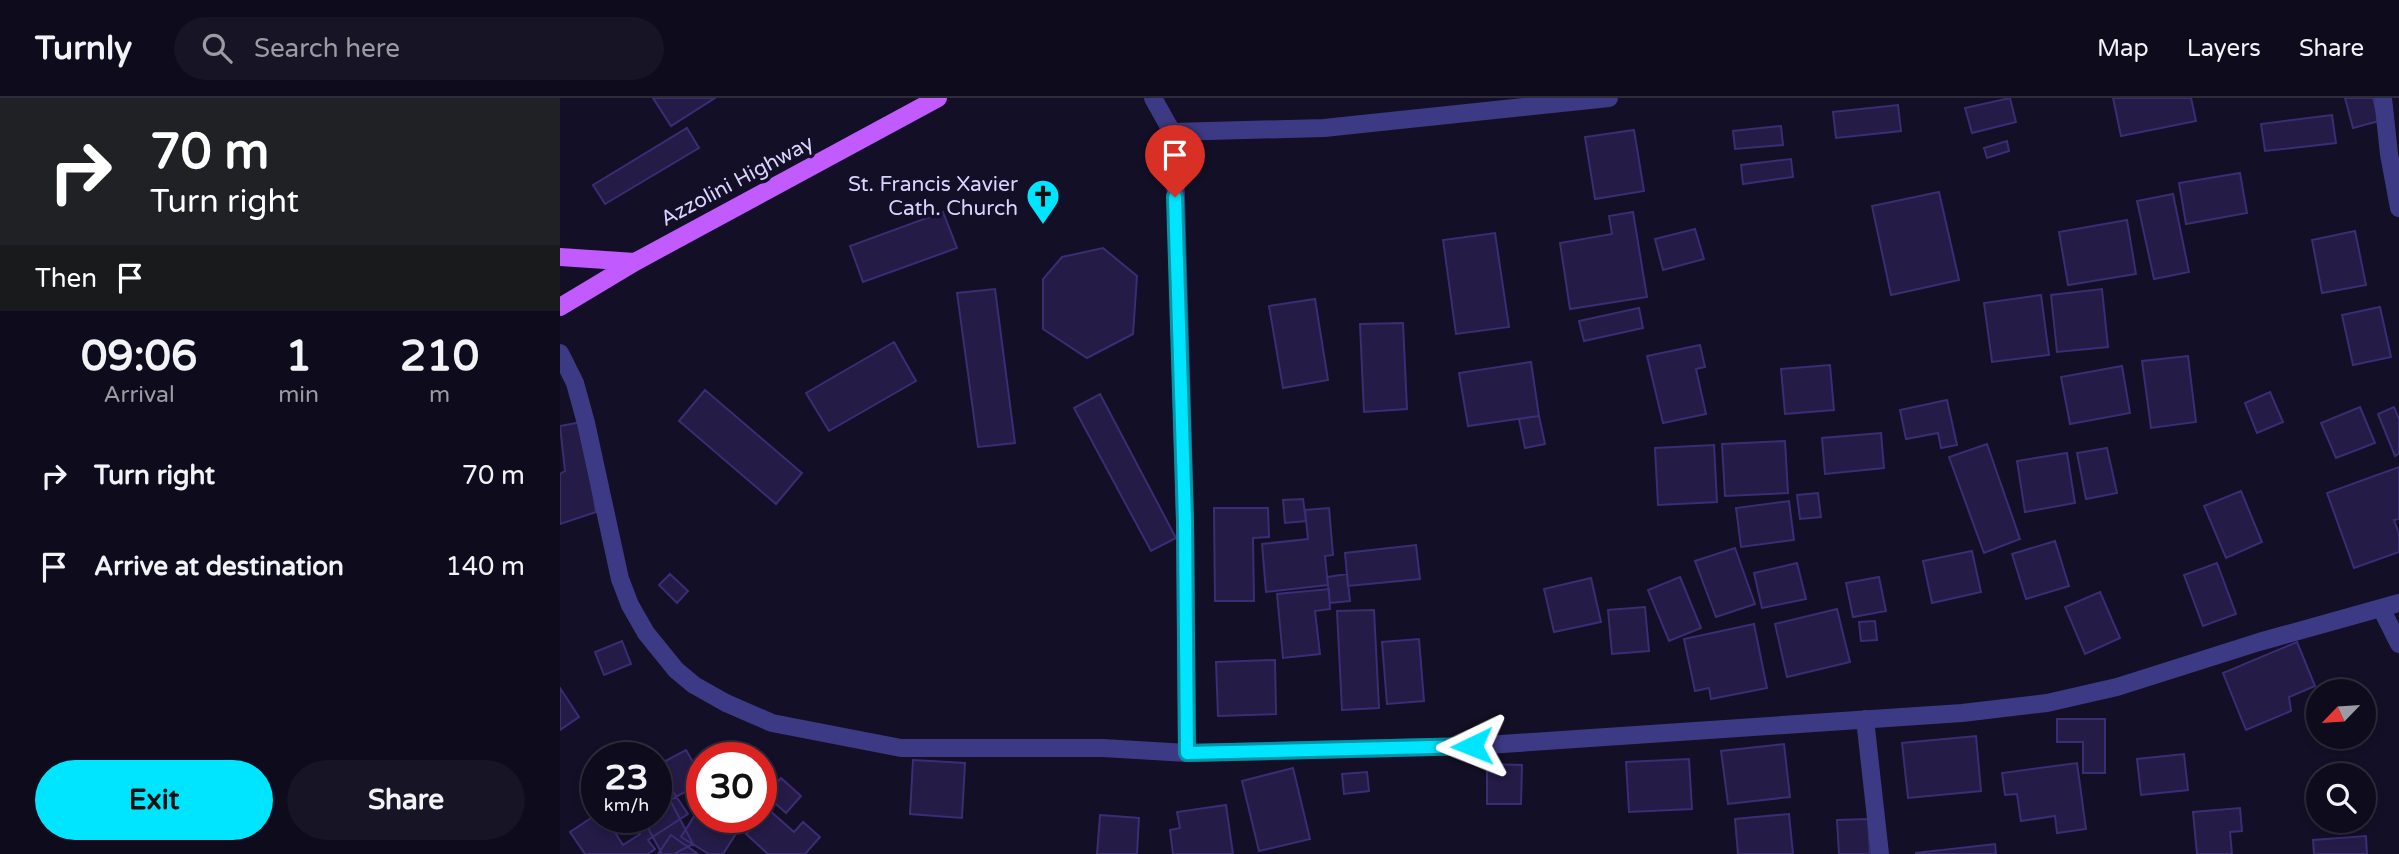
<!DOCTYPE html>
<style>
body{margin:0;font-family:"Varela Round",sans-serif;background:#171425;color:#f1f3f6;height:100vh;display:flex;flex-direction:column;font-size:26px;white-space:nowrap}
*{box-sizing:border-box;margin:0}
p{font-size:23px;color:#9b9ba3}
.icon{flex:none;width:38px;height:38px;fill:none;stroke:currentColor;stroke-width:2;stroke-linecap:round;stroke-linejoin:round}
.map{position:relative;flex:1;overflow:hidden}
.sheet{display:flex;flex-direction:column;background:#0e0b1c;width:560px}
.sheet>*{flex:none}
.guide{background:#202124;color:#fff;overflow:hidden}
.needle{width:46px;rotate:245deg}
.tools{position:absolute;left:1746px;top:581px;display:grid;gap:14px}
.tools a{display:grid;place-items:center;width:70px;height:70px;border-radius:50%;background:#0e0b1c;box-shadow:0 4px 10px #0003,0 0 0 2px #2e2b3b;font-size:35px}
.speed{position:absolute;left:21px;top:644px;display:flex;gap:14px;font-size:35px;font-weight:700;text-align:center}
.speed>*{display:grid;place-content:center;width:91px;height:91px;border-radius:50%;background:#0e0b1c;box-shadow:0 4px 10px #0003,0 0 0 2px #2e2b3b;line-height:1}
.speed small{font-size:18px;font-weight:400}
.speed .limit{border:10px solid #d22;background:#fff;color:#111}
.pin{position:absolute;display:grid;place-items:center;width:60px;height:60px;color:#fff;margin:-72px -30px;border-radius:50% 50% 50% 0;rotate:-45deg;box-shadow:0 0 7px #0007}
.pin .icon{rotate:45deg}
.me{position:absolute;width:77px;margin:-38px;rotate:268deg;stroke-linejoin:round;filter:drop-shadow(0 0 5px #0008)}
.turn{display:flex;align-items:center;gap:24px;height:147px;padding:0 35px;font-size:32px}
.turn .icon{width:91px;height:91px;stroke-width:2.5}
.turn b{display:block;font-size:49px;line-height:60px}
.then{display:flex;align-items:center;height:66px;padding:0 35px;background:#0003;gap:14px;font-size:26px}
.eta{display:flex;justify-content:space-evenly;align-items:center;height:119px;text-align:center}
.eta b{font-size:42px;font-weight:700;line-height:49px}
.action{display:flex;gap:14px;margin-top:auto;padding:14px 35px}
.action a{flex:1;height:80px;border-radius:42px;background:#00e5ff;color:#111;font-size:28px;font-weight:700;line-height:80px;text-align:center}
.action a+a{background:#171425;color:#f1f3f6}
ul{padding:0;list-style:none}
li{display:flex;align-items:center;gap:21px;height:91px;padding:0 35px}
li div{flex:1}
li b{display:block;font-size:26px}
li em{font-style:normal}
header{display:flex;align-items:center;gap:42px;box-sizing:border-box;height:98px;padding:0 35px;background:#0e0b1c;border-bottom:2px solid #2e2b3b}
header strong{font-size:33px}
nav{display:flex;gap:38px;margin-inline-start:auto;font-size:24px}
.search{width:490px;height:63px;background:#171425;display:flex;align-items:center;gap:18px;box-sizing:border-box;padding:0 24px;border-radius:38px;color:#9b9ba3;font-size:26px}
main{display:flex;flex:1;min-height:0}
.map>svg:first-child{display:block}
.building{fill:#241b47;stroke:#3b2d73;stroke-width:2}
.lines{fill:none;stroke-linecap:round;stroke-linejoin:round}
.minor{stroke:#3d3a85;stroke-width:18}
.major{stroke:#c25bff;stroke-width:18}
.route-casing{stroke:#0095a6;stroke-width:18}
.route{stroke:#00e5ff;stroke-width:12}
.labels{text-anchor:middle;dominant-baseline:central;stroke-width:7;stroke-linejoin:round;paint-order:stroke}
.street-label{font-size:21px;fill:#d9d4ff;stroke:#130f26}
.poi-label{font-size:21px;fill:#d9d4ff;stroke:#130f26;text-anchor:end}
</style>
<header>
<strong>Turnly</strong>
<div class="search"><svg class="icon" aria-label="search" viewBox="0 0 24 24"><circle cx="10" cy="10" r="6"/><path d="M15 15l6 6"/></svg>Search here</div>
<nav><a>Map</a><a>Layers</a><a>Share</a></nav>
</header>
<main>
<section class="sheet">
<div class="guide">
<div class="turn"><svg class="icon" aria-label="right" viewBox="0 0 24 24"><path d="M7 20v-9h11M14 6l5 5-5 5"/></svg><div><b>70 m</b>Turn right</div></div>
<div class="then">Then<svg class="icon" aria-label="arrive" viewBox="0 0 24 24"><path d="M6 21V4h12l-3 4 3 4H6"/></svg></div>
</div>
<div class="eta">
<div><b>09:06</b><p>Arrival</p></div>
<div><b>1</b><p>min</p></div>
<div><b>210</b><p>m</p></div>
</div>
<ul>
<li><svg class="icon" aria-label="right" viewBox="0 0 24 24"><path d="M7 20v-9h11M14 6l5 5-5 5"/></svg><div><b>Turn right</b></div><em>70 m</em></li>
<li><svg class="icon" aria-label="arrive" viewBox="0 0 24 24"><path d="M6 21V4h12l-3 4 3 4H6"/></svg><div><b>Arrive at destination</b></div><em>140 m</em></li>
</ul>
<div class="action"><a>Exit</a><a>Share</a></div>
</section>
<div class="map">
<svg width="1839" height="756" viewBox="0 0 1839 756">
<rect width="100%" height="100%" fill="#130f26"/>
<path class="building" d="M93,0H155L111,28Z
M1450,0L1456,24L1412,35L1405,10Z
M1553,0H1631L1636,23L1561,38Z
M1785,0H1813L1819,23L1793,30Z
M1338,7L1341,33L1276,40L1273,14Z
M1772,17L1776,45L1705,53L1701,26Z
M1221,28L1223,47L1175,51L1173,33Z
M127,30L139,50L45,106L33,87Z
M1074,32L1084,93L1035,101L1025,39Z
M1447,43L1449,53L1427,60L1424,50Z
M1231,61L1233,79L1183,86L1181,67Z
M1680,75L1687,115L1626,126L1619,85Z
M1379,94L1399,182L1331,197L1312,108Z
M1613,96L1629,174L1594,181L1577,103Z
M383,114L397,150L303,184L290,148Z
M1073,114L1087,199L1010,211L1000,145L1052,136L1049,118Z
M1567,122L1576,176L1508,187L1499,134Z
M1135,131L1144,161L1103,172L1095,141Z
M1795,133L1806,187L1762,195L1752,142Z
M935,135L949,229L896,236L883,142Z
M543,150L577,178L573,236L527,260L483,231V181L502,159Z
M435,191L455,345L418,349L397,195Z
M1542,191L1548,249L1497,254L1491,197Z
M1481,197L1489,257L1432,264L1424,205Z
M755,201L768,282L723,290L709,208Z
M1820,209L1831,259L1793,267L1782,217Z
M1079,210L1083,230L1024,243L1019,223Z
M843,225L847,311L804,314L800,226Z
M334,244L356,283L269,333L246,295Z
M1140,247L1145,269L1136,271L1146,316L1103,325L1087,258Z
M1628,258L1636,324L1591,330L1582,263Z
M971,264L979,318L908,328L899,275Z
M1270,267L1274,312L1225,316L1221,271Z
M1562,268L1570,315L1510,326L1501,279Z
M145,292L242,375L216,406L119,323Z
M1710,294L1723,324L1697,335L1685,305Z
M540,296L616,440L591,453L514,310Z
M1387,302L1397,347L1381,350L1378,335L1346,341L1340,312Z
M1800,309L1815,345L1776,360L1761,325Z
M1834,309L1839,321V356L1835,358L1818,316Z
M979,318L985,346L965,350L959,321Z
M22,324L36,414L0,426V376L5,373L0,328Z
M1321,335L1324,370L1265,376L1262,340Z
M1225,343L1228,395L1165,398L1162,346Z
M1427,346L1460,441L1424,455L1389,359Z
M1154,347L1157,404L1098,407L1095,350Z
M1547,350L1557,395L1526,401L1517,355Z
M1507,355L1515,405L1465,414L1457,363Z
M1839,369V421L1834,422L1839,436V454L1794,470L1767,395Z
M1681,393L1702,444L1666,460L1644,408Z
M1258,395L1261,419L1240,421L1237,397Z
M743,401L746,423L725,425L723,402Z
M1229,403L1234,442L1181,449L1176,410Z
M654,410H708L709,439L693,440L694,503H655Z
M769,410L773,457L765,458L768,487L706,494L702,446L748,441L745,412Z
M1495,443L1509,488L1466,501L1452,456Z
M856,447L860,481L788,488L785,455Z
M1175,450L1195,506L1156,519L1135,463Z
M1412,453L1421,494L1372,505L1363,463Z
M1237,465L1246,501L1202,510L1194,475Z
M1657,465L1676,516L1643,528L1624,477Z
M110,476L128,493L117,505L99,487Z
M787,476L790,503L770,505L767,479Z
M1120,479L1141,530L1109,543L1088,492Z
M1319,479L1326,513L1293,519L1286,485Z
M1031,480L1041,524L994,534L984,491Z
M769,491L770,511L755,513L760,556L723,560L717,496Z
M1540,494L1560,540L1525,556L1505,509Z
M1085,509L1089,553L1052,556L1048,512Z
M1277,511L1290,564L1227,579L1215,526Z
M814,512L819,610L782,612L777,513Z
M1315,523L1317,542L1301,543L1299,524Z
M1194,526L1207,590L1151,601L1149,590L1135,593L1124,541Z
M859,541L864,603L827,606L822,544Z
M62,543L71,566L44,577L35,554Z
M1737,544L1755,588L1729,599L1731,613L1686,632L1663,575Z
M715,562L716,616L658,618L656,564Z
M0,590L19,619L0,632Z
M1497,621H1545V675H1523V644H1497Z
M1416,638L1421,693L1348,700L1342,645Z
M1224,646L1230,699L1168,706L1161,653Z
M126,652L142,680V685L110,702L133,746L114,756H102L82,719H96V668Z
M1624,656L1628,692L1581,697L1577,661Z
M1129,661L1132,711L1069,714L1066,664Z
M353,662L405,665L402,720L350,716Z
M1517,665L1526,731L1497,735L1495,718L1461,723L1457,696L1445,697L1442,675Z
M927,666L962,667L961,706H927Z
M733,670L750,741L699,753L682,683Z
M807,674L809,693L784,696L782,676Z
M101,676L128,716L88,742L95,751L88,756H25L10,734L37,716V719H45L63,747L80,736L68,719H96V679Z
M221,680L241,698L226,715L206,697Z
M142,706V719H177L184,723L163,756H149L121,739Z
M666,707L673,756H613L610,732L620,730L617,714Z
M1680,710L1682,733L1670,734L1672,756H1637L1633,714Z
M208,711L234,734L243,724L260,739L245,756H208L186,736Z
M1229,716L1233,756H1178L1175,721Z
M540,717L579,720L577,756H537Z
M1308,721L1310,756H1279L1277,722Z
M111,737L138,756H98Z
M1806,738L1807,756H1754L1753,742Z
M1435,746L1436,756H1356V755Z"/>
<g class="lines">
<path class="minor" d="M593,0L612,34L616,99L625,423L627,655
M1823,0L1829,56L1839,110
M612,34L764,30L1049,0
M0,255L15,285L26,325L60,481L70,507L86,535L116,572L134,587L166,605L212,625L341,650H543L627,655L912,648L1402,615L1487,605L1557,589L1699,544L1839,505
M1821,510L1839,546
M1305,621L1320,756"/>
<path class="major" d="M0,159L75,164
M0,209L75,164L378,0"/>
</g>
<g class="lines">
<defs>
<path id="route" d="M615,99L625,423L627,655L912,648"/>
</defs>
<use href="#route" class="route-casing"/>
<use href="#route" class="route"/>
</g>
<defs>
<symbol id="church-pin" viewBox="-11 -11 22 30"><path d="M0 17L-7.5 6A9.5 9.5 0 1 1 7.5 6Z" fill="#00e5ff" stroke="#130f26"/><path d="M-1.2-6h2.4v3.5h3.3v2.4h-3.3V6h-2.4V-.1h-3.3v-2.4h3.3Z" fill="#111"/></symbol>
</defs>
<g fill-rule="evenodd">
<use href="#church-pin" x="464" y="79" width="38" height="52"/>
</g>
<g class="labels">
<g class="street-label">
<text transform="translate(177 83) rotate(-28)">Azzolini Highway</text>
</g>
<g class="poi-label">
<text x="458" y="86">St. Francis Xavier<tspan x="458" dy="24">Cath. Church</tspan></text>
</g>
</g>
</svg>
<div class="tools">
<a><svg class="needle" viewBox="-14 -14 28 28"><path d="M0-13l5 13h-10z" fill="#e53935"/><path d="M0 13l5-13h-10z" fill="#9b9ba3"/></svg></a>
<a><svg class="icon" aria-label="search" viewBox="0 0 24 24"><circle cx="10" cy="10" r="6"/><path d="M15 15l6 6"/></svg></a>
</div>
<div class="speed"><div>23<small>km/h</small></div><div class="limit">30</div></div>
<div class="pin" style="left:615px;top:99px;background:#d93025"><svg class="icon" aria-label="arrive" viewBox="0 0 24 24"><path d="M6 21V4h12l-3 4 3 4H6"/></svg></div>
<svg class="me" style="left:912px;top:648px" viewBox="-20 -20 40 40"><path d="M0-17L14 15 0 8-14 15z" fill="#00e5ff" stroke="#fff" stroke-width="4"/></svg>
</div>
</main>
